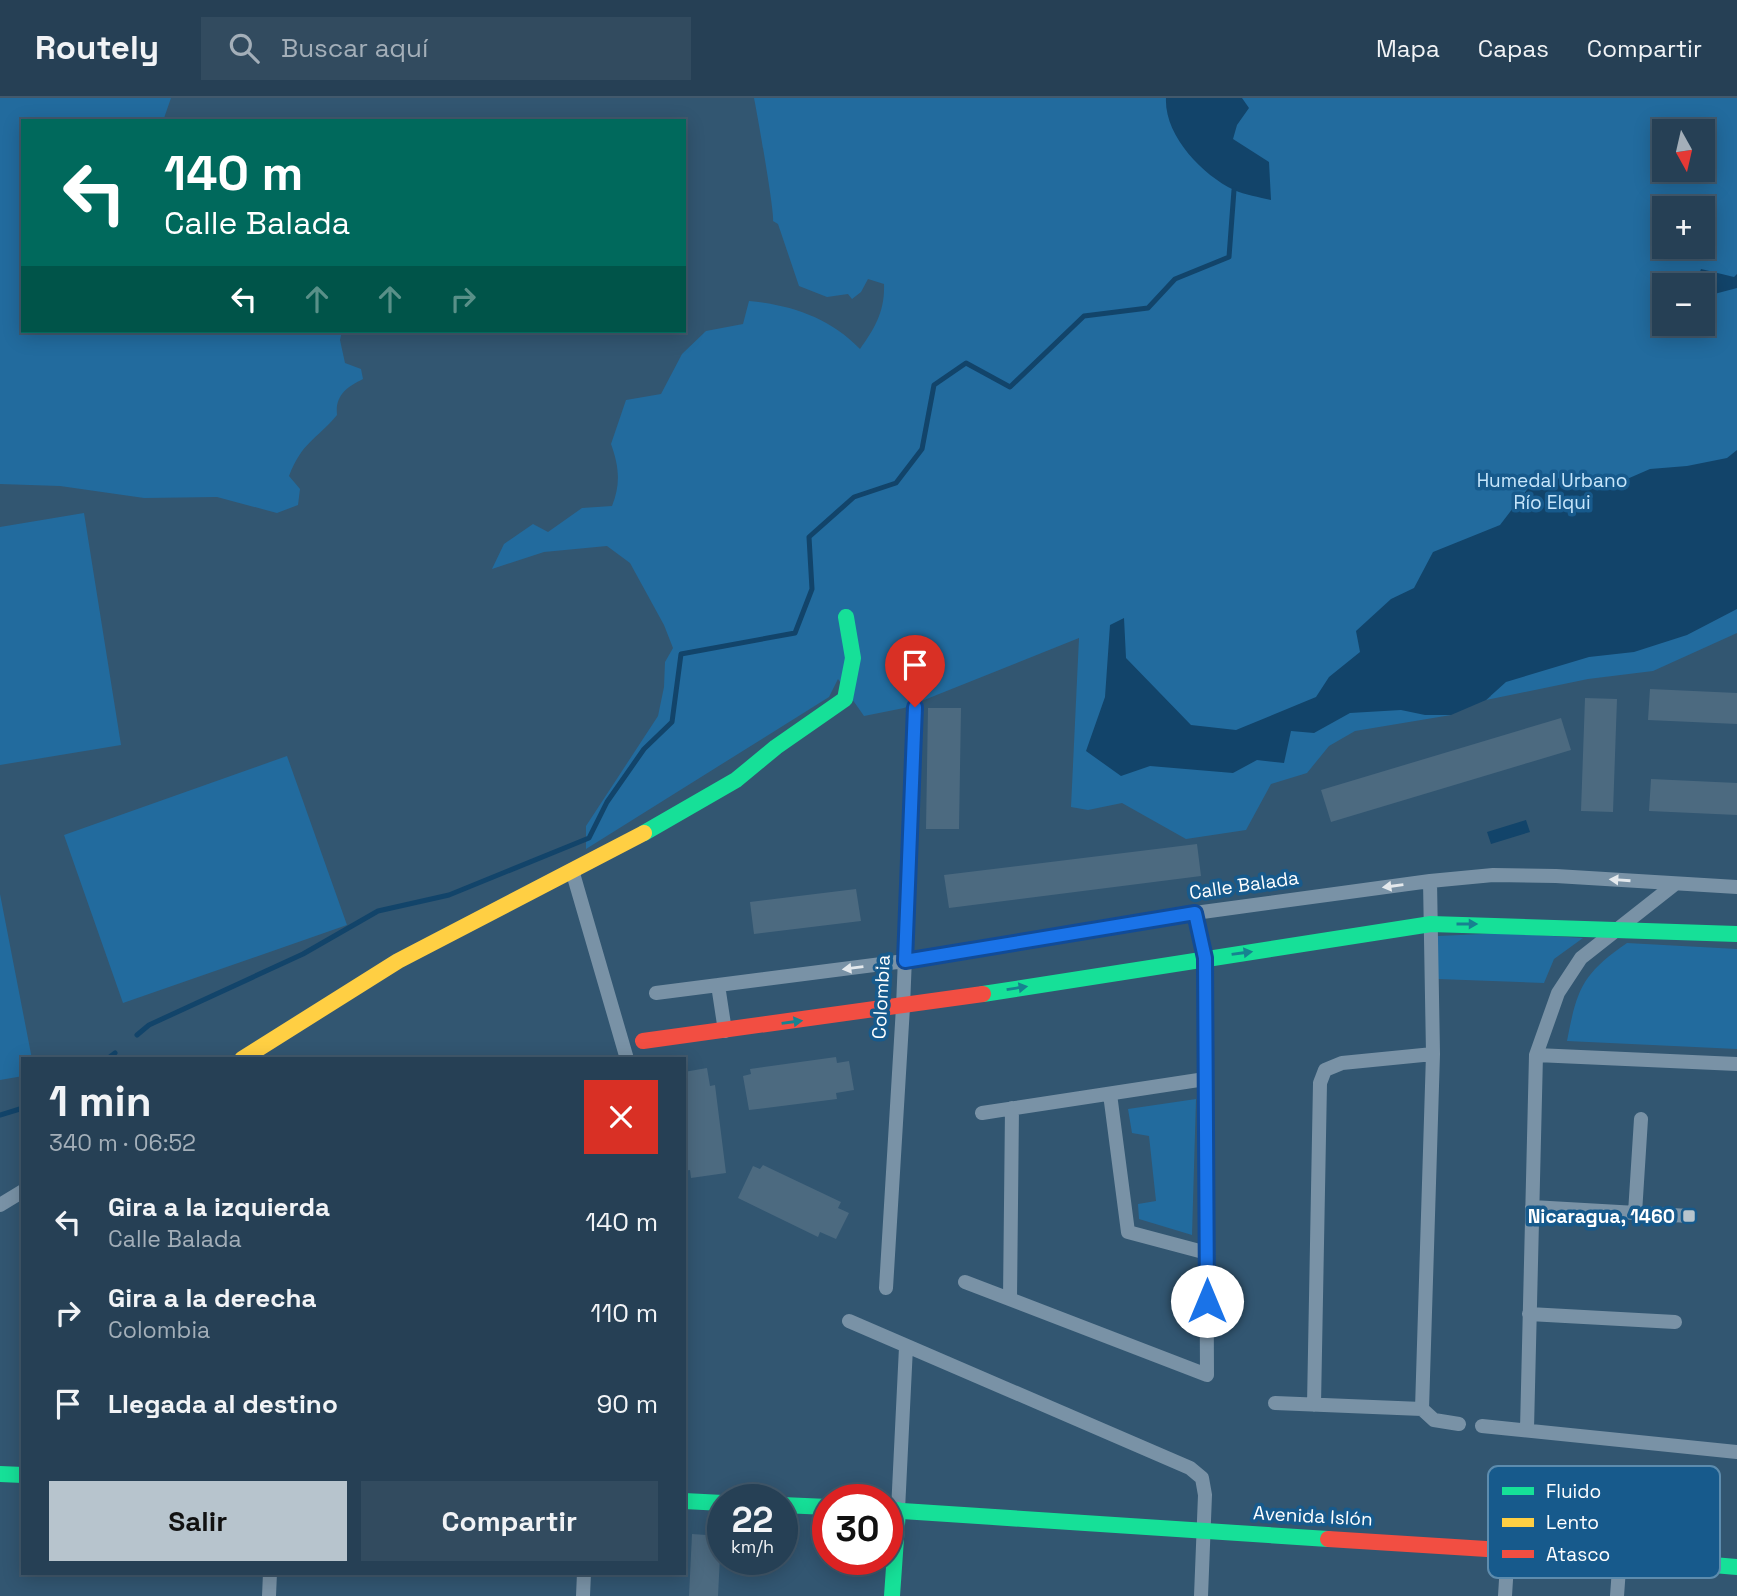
<!DOCTYPE html>
<html lang="es">
<meta charset="utf-8">
<style>
body{margin:0;font-family:"Space Grotesk",sans-serif;background:#324b5f;color:#f1f3f6;height:100vh;display:flex;flex-direction:column;font-size:26px;white-space:nowrap}
*{box-sizing:border-box;margin:0}
p{font-size:23px;color:#a4afb9}
.icon{flex:none;width:38px;height:38px;fill:none;stroke:currentColor;stroke-width:2;stroke-linecap:round;stroke-linejoin:round}
.map{position:relative;flex:1;overflow:hidden}
.sheet{position:absolute;left:21px;top:959px;width:665px;height:518px;display:flex;flex-direction:column;background:#264055;border-radius:0px;box-shadow:0 4px 18px #0003,0 0 0 2px #42596c}
.sheet>*{flex:none}
.guide{position:absolute;left:21px;top:21px;width:665px;height:214px;border-radius:0px;box-shadow:0 4px 18px #0003,0 0 0 2px #42596c;background:#00695c;color:#fff;overflow:hidden}
.needle{width:46px;rotate:172deg}
.buttons{position:absolute;left:1652px;top:21px;display:grid;gap:14px}
.buttons a{display:grid;place-items:center;width:63px;height:63px;border-radius:0px;background:#264055;box-shadow:0 4px 18px #0003,0 0 0 2px #42596c;font-size:35px}
.speed{position:absolute;left:707px;top:1386px;display:flex;gap:14px;font-size:35px;font-weight:700;text-align:center}
.speed>*{display:grid;place-content:center;width:91px;height:91px;border-radius:50%;background:#264055;box-shadow:0 4px 18px #0003,0 0 0 2px #42596c;line-height:1}
.speed small{font-size:18px;font-weight:400}
.speed .limit{border:10px solid #d22;background:#fff;color:#111}
.pin{position:absolute;display:grid;place-items:center;width:60px;height:60px;color:#fff;margin:-72px -30px;border-radius:50% 50% 50% 0;rotate:-45deg;box-shadow:0 0 7px #0007}
.pin .icon{rotate:45deg}
.me{position:absolute;width:77px;margin:-38px;rotate:0deg;stroke-linejoin:round;filter:drop-shadow(0 0 5px #0008)}
.turn{display:flex;align-items:center;gap:24px;height:147px;padding:0 28px;font-size:32px}
.turn .icon{width:91px;height:91px;stroke-width:2.5}
.turn b{display:block;font-size:49px;line-height:60px}
.lanes{display:flex;align-items:center;height:66px;padding:0 28px;background:#0003;justify-content:center;gap:35px;direction:ltr}
.lanes .off{opacity:.35}
.round{display:grid;place-items:center;flex:none;width:74px;height:74px;border-radius:0px;background:#324b5f}
.overview{display:flex;align-items:center;justify-content:space-between;height:119px;padding:0 28px}
h1{font-size:42px;font-weight:700;line-height:52px}
.cta{display:flex;gap:14px;margin-top:auto;padding:14px 28px}
.cta a{flex:1;height:80px;border-radius:0px;background:#b7c4cd;color:#111;font-size:28px;font-weight:700;line-height:80px;text-align:center}
.cta a+a{background:#324b5f;color:#f1f3f6}
ul{padding:0;list-style:none}
li{display:flex;align-items:center;gap:21px;height:91px;padding:0 28px}
li div{flex:1}
li b{display:block;font-size:26px}
li em{font-style:normal}
header{display:flex;align-items:center;gap:42px;box-sizing:border-box;height:98px;padding:0 35px;background:#264055;border-bottom:2px solid #42596c}
header strong{font-size:33px}
nav{display:flex;gap:38px;margin-inline-start:auto;font-size:24px}
.search{width:490px;height:63px;background:#324b5f;display:flex;align-items:center;gap:18px;box-sizing:border-box;padding:0 24px;border-radius:0px;color:#a4afb9;font-size:26px}
.map>svg:first-child{display:block}
.green{fill:#226b9e;fill-rule:evenodd}
.water{fill:#12446a}
.lines{fill:none;stroke-linecap:round;stroke-linejoin:round}
.stream{stroke:#12446a;stroke-width:5}
.building{fill:#4c6a80}
.street{stroke:#7992a6;stroke-width:14}
.fast{stroke:#16e098;stroke-width:16}
.slow{stroke:#ffcf43;stroke-width:16}
.jam{stroke:#f24e42;stroke-width:16}
.oneway{fill:#e4e9ed}
.oneway2{fill:#178290}
.route-casing{stroke:#114b97;stroke-width:18}
.route{stroke:#1a73e8;stroke-width:12}
.poi-dot{fill:#b7c4cd;stroke:#175a8c;stroke-width:2.5}
.labels{text-anchor:middle;dominant-baseline:central;stroke-width:7;stroke-linejoin:round;paint-order:stroke}
.park-label{font-size:19px;fill:#c7e6fb;stroke:#175a8c}
.street-label{font-size:19px;fill:#fff;stroke:#175a8c}
.poi-label{font-size:19px;font-weight:bold;fill:#fff;stroke:#175a8c;text-anchor:end}
.key{fill:#175a8c;stroke:#5d8cae;stroke-width:2}
.key-label{font-size:19px;fill:#fff}
</style>
<header>
<strong>Routely</strong>
<div class="search"><svg class="icon" aria-label="search" viewBox="0 0 24 24"><circle cx="10" cy="10" r="6"/><path d="M15 15l6 6"/></svg>Buscar aquí</div>
<nav><a>Mapa</a><a>Capas</a><a>Compartir</a></nav>
</header>
<div class="map">
<svg width="1737" height="1498" viewBox="0 0 1737 1498">
<rect width="100%" height="100%" fill="#325671"/>
<path class="green" d="M0,0H171L163,23H23V233H342L340,242L345,265L361,271L363,281C347,289 335,297 337,317C316,342 302,344 289,378L300,391L298,407L277,415L217,399L144,400L60,388L0,386Z
M754,0H1737V535L1653,573L1588,581L1486,602L1491,598L1425,617H1451L1355,633L1329,648L1307,675L1271,686L1246,732L1186,741L1122,705L1088,712L1071,709L1079,540L904,610L864,618L838,581L829,599L586,751V728L658,618L664,589L665,564L673,550L664,527L630,465L607,448L544,454L492,471L504,446L533,426L548,434L582,410L612,408C621,386 619,368 611,346L626,302L661,296L682,256L706,233L743,226L749,203C792,207 830,220 860,251C875,230 885,213 884,186L868,181L861,194L852,201L848,196L827,199L799,188L778,126L773,123C775,116 757,14 754,0ZM1664,33H1703V72H1664ZM1664,110H1703V149H1664ZM1664,187H1703V226H1664Z
M84,415L121,647L0,667V429Z
M287,658L347,827L123,905L64,737Z
M0,796L32,961H23V978L0,982Z
M1505,835L1583,840L1554,861L1544,885L1438,881V838Z
M1627,845L1737,851V951L1567,943C1577,891 1582,876 1627,845Z
M1196,1001L1192,1137L1139,1121L1138,1106L1156,1103L1149,1038L1132,1035L1128,1011Z"/>
<path class="water" d="M1166,0H1242L1249,10L1237,27L1233,41L1269,64L1271,102C1259,99 1245,97 1234,92C1202,77 1164,37 1166,0Z
M1701,171L1734,179L1737,176V190L1703,199V187H1695Z
M1737,352V511L1687,537L1634,554L1589,559L1506,584L1486,602L1451,617H1425L1401,612L1350,615L1314,635L1291,633L1284,665L1257,662L1233,675L1150,668L1121,678L1086,653L1105,599L1110,527L1124,520L1126,560L1191,627L1236,632L1316,599L1329,579L1360,554L1356,533L1391,501L1414,490L1433,454L1500,427L1539,376L1604,391L1650,371L1687,368L1727,360Z
M1526,722L1530,734L1491,746L1487,734Z"/>
<g class="lines">
<path class="stream" d="M137,937L149,927L303,856L378,813L449,797L589,740L607,704L644,651L672,624L681,556L795,535L812,491L809,439L854,399L896,385L922,351L934,287L966,265L1010,289L1084,218L1148,210L1175,181L1229,159L1234,92
M107,961L115,955
M0,1017L23,1010"/>
</g>
<path class="building" d="M1650,591L1737,595V626L1648,622Z
M1585,600L1617,601L1613,714L1581,713Z
M928,610H961L959,731H926Z
M1561,620L1571,652L1331,724L1321,692Z
M1651,681L1737,685V717L1649,713Z
M1197,746L1201,778L949,810L944,777Z
M856,791L861,823L754,836L750,804Z
M836,959L837,965L849,963L854,992L836,995L837,1001L749,1012L743,978L751,976L750,971Z
M707,970L710,988L715,987L726,1075L691,1080L690,1072L684,1073V974Z
M763,1067L841,1104L838,1110L849,1115L836,1141L820,1134L818,1139L738,1100L753,1068L760,1071Z
M692,1436L721,1438L718,1498H689Z"/>
<g class="lines">
<path class="street" d="M572,772L627,961
M1430,783L1433,956L1422,1311L1434,1322L1459,1326
M718,887L725,933
M656,895L905,863L1195,815L1430,783L1493,777L1556,778L1737,789
M1536,957L1737,966
M1110,996L1128,1134L1207,1155
M982,1015L1205,981
M0,1107L23,1093
M1532,1109L1689,1118
M1635,1115L1641,1021
M965,1184L1207,1277L1205,860L1195,815
M886,1190L903,909L915,609
M1010,1201L1012,1010
M1529,1216L1675,1224
M849,1223L1190,1370L1202,1380L1205,1397L1201,1498
M1275,1305L1422,1311
M1314,1307L1320,985L1325,972L1342,965L1433,956
M1482,1328L1737,1354
M1527,1331L1536,957L1558,895L1581,860L1675,786
M898,1412L906,1249
M269,1498L270,1475
M583,1498L584,1475
M1505,1498L1508,1450
M1617,1498L1620,1457"/>
<path class="fast" d="M644,735L736,682L776,649L845,601L853,560L846,519
M983,896L1431,826L1737,836
M0,1376L23,1377
M684,1403L723,1405
M782,1407L828,1409
M887,1412L1328,1441
M1631,1460L1737,1469
M892,1498L898,1412"/>
<path class="slow" d="M242,961L398,863L644,735"/>
<path class="jam" d="M643,943L983,896
M1328,1441L1631,1460"/>
</g>
<defs><path id="oneway-solid" d="M-6-.8H1V-3.2L6.5 0L1 3.2V.8H-6Z" transform="scale(1.75)"/></defs>
<g class="oneway">
<use href="#oneway-solid" transform="translate(1620 782) rotate(-176)"/>
<use href="#oneway-solid" transform="translate(1393 788) rotate(172)"/>
<use href="#oneway-solid" transform="translate(853 870) rotate(173)"/>
</g>
<g class="oneway2">
<use href="#oneway-solid" transform="translate(1467 826)"/>
<use href="#oneway-solid" transform="translate(1242 855) rotate(-8)"/>
<use href="#oneway-solid" transform="translate(1017 890) rotate(-9)"/>
<use href="#oneway-solid" transform="translate(792 924) rotate(-8)"/>
</g>
<g class="lines">
<defs>
<path id="route" d="M915,609L905,863L1195,815L1205,860L1207,1203"/>
</defs>
<use href="#route" class="route-casing"/>
<use href="#route" class="route"/>
</g>
<rect class="poi-dot" x="1682" y="1111" width="14" height="14" rx="3.5"/>
<g class="labels">
<g class="park-label">
<text x="1552" y="382">Humedal Urbano<tspan x="1552" dy="22">Río Elqui</tspan></text>
</g>
<g class="street-label">
<text transform="translate(1244 787) rotate(-8)">Calle Balada</text>
<text transform="translate(881 899) rotate(-87)">Colombia</text>
<text transform="translate(1313 1418) rotate(3)">Avenida Islón</text>
</g>
<g class="poi-label">
<text x="1675" y="1118">Nicaragua, 1460</text>
</g>
</g>
<rect x="1488" y="1368" width="232" height="112" rx="10" class="key"/>
<rect x="1502" y="1389" width="32" height="8" fill="#16e098"/>
<rect x="1502" y="1420" width="32" height="9" fill="#ffcf43"/>
<rect x="1502" y="1452" width="32" height="8" fill="#f24e42"/>
<g class="key-label">
<text x="1546" y="1400">Fluido</text>
<text x="1546" y="1431">Lento</text>
<text x="1546" y="1463">Atasco</text>
</g>
</svg>
<div class="buttons">
<a><svg class="needle" viewBox="-14 -14 28 28"><path d="M0-13l5 13h-10z" fill="#e53935"/><path d="M0 13l5-13h-10z" fill="#a4afb9"/></svg></a>
<a>+</a>
<a>−</a>
</div>
<div class="speed"><div>22<small>km/h</small></div><div class="limit">30</div></div>
<div class="pin" style="left:915px;top:609px;background:#d93025"><svg class="icon" aria-label="arrive" viewBox="0 0 24 24"><path d="M6 21V4h12l-3 4 3 4H6"/></svg></div>
<svg class="me" style="left:1207px;top:1203px" viewBox="-20 -20 40 40"><circle r="19" fill="#fff"/><path d="M0-13L10 11 0 6-10 11z" fill="#1a73e8"/></svg>
<div class="guide">
<div class="turn"><svg class="icon" aria-label="left" viewBox="0 0 24 24"><path d="M17 20v-9H6M10 6l-5 5 5 5"/></svg><div><b>140 m</b>Calle Balada</div></div>
<div class="lanes"><svg class="icon" aria-label="left" viewBox="0 0 24 24"><path d="M17 20v-9H6M10 6l-5 5 5 5"/></svg><svg class="icon off" aria-label="ahead" viewBox="0 0 24 24"><path d="M12 20V5M6 11l6-6 6 6"/></svg><svg class="icon off" aria-label="ahead" viewBox="0 0 24 24"><path d="M12 20V5M6 11l6-6 6 6"/></svg><svg class="icon off" aria-label="right" viewBox="0 0 24 24"><path d="M7 20v-9h11M14 6l5 5-5 5"/></svg></div>
</div>
<section class="sheet">
<div class="overview"><div><h1>1 min</h1><p>340 m · 06:52</p></div><a class="round" style="background:#d93025;color:#fff"><svg class="icon" aria-label="close" viewBox="0 0 24 24"><path d="M6 6l12 12M18 6L6 18"/></svg></a></div>
<ul>
<li><svg class="icon" aria-label="left" viewBox="0 0 24 24"><path d="M17 20v-9H6M10 6l-5 5 5 5"/></svg><div><b>Gira a la izquierda</b><p>Calle Balada</p></div><em>140 m</em></li>
<li><svg class="icon" aria-label="right" viewBox="0 0 24 24"><path d="M7 20v-9h11M14 6l5 5-5 5"/></svg><div><b>Gira a la derecha</b><p>Colombia</p></div><em>110 m</em></li>
<li><svg class="icon" aria-label="arrive" viewBox="0 0 24 24"><path d="M6 21V4h12l-3 4 3 4H6"/></svg><div><b>Llegada al destino</b></div><em>90 m</em></li>
</ul>
<div class="cta"><a>Salir</a><a>Compartir</a></div>
</section>
</div>
